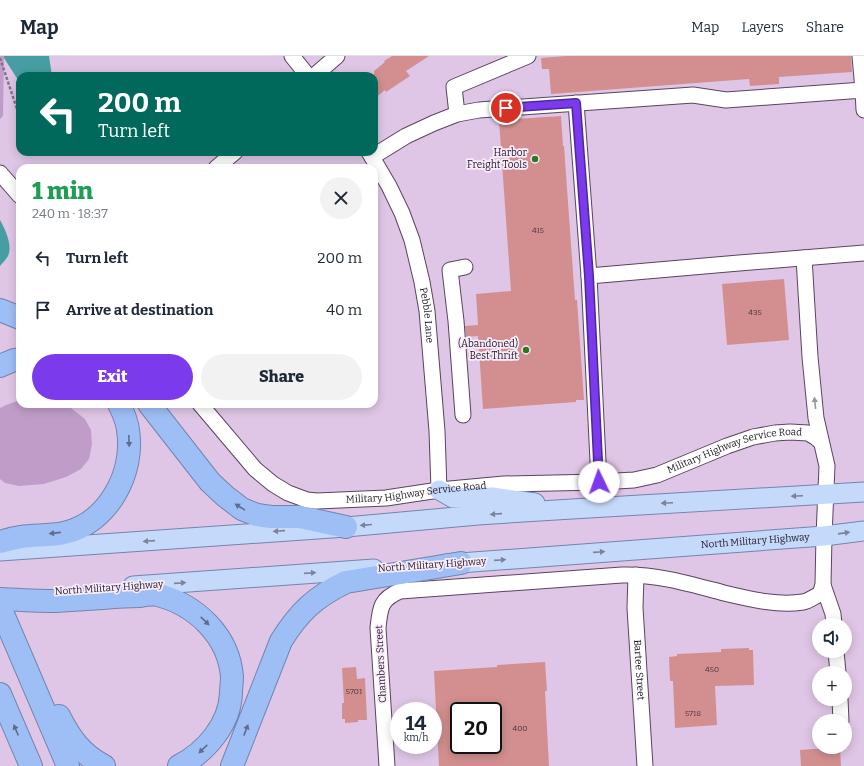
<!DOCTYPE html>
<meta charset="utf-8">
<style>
body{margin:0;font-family:Bitter,serif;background:#f2f2f3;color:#1f2937;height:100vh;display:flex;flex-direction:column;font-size:15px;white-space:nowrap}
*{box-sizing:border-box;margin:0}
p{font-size:13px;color:#747a83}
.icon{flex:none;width:22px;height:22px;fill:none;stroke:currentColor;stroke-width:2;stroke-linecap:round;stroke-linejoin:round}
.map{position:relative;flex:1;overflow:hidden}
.details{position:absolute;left:16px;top:108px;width:362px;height:244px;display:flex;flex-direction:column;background:#fff;border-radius:12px;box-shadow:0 2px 10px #0003}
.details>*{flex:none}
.hud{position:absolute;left:16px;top:16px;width:362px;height:84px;border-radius:12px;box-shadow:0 2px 10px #0003;background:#00695c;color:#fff;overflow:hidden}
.fabs{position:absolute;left:812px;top:562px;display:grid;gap:8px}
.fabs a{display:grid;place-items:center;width:40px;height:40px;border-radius:50%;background:#fff;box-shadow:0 2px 10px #0003;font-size:20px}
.speed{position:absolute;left:390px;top:646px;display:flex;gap:8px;font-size:20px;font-weight:700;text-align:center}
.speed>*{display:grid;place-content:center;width:52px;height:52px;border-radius:50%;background:#fff;box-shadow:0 2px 10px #0003;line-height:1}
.speed small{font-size:10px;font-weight:400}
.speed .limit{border:2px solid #111;border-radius:6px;background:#fff;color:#111}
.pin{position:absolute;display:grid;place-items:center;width:34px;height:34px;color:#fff;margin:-17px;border:2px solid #fff;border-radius:50%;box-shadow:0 1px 4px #0007}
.me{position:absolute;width:44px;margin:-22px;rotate:357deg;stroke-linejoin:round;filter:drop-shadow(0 0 3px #0008)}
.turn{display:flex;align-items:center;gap:14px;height:84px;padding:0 16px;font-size:18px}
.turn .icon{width:52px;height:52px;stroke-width:2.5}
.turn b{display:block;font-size:28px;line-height:34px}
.round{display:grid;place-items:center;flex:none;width:42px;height:42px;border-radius:21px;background:#f2f2f3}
.summary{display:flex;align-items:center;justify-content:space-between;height:68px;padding:0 16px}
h1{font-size:24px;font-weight:800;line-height:30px;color:#1e9e55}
.cta{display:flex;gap:8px;margin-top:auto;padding:8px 16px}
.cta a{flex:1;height:46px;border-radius:24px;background:#7c3aed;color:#fff;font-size:16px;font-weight:800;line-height:46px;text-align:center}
.cta a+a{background:#f2f2f3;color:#1f2937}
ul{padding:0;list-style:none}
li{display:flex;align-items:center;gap:12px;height:52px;padding:0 16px}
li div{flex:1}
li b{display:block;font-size:15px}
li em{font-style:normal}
header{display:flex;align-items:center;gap:24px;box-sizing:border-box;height:56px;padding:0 20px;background:#fff;border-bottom:1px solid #e0e1e3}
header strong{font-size:19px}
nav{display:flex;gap:22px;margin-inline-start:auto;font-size:14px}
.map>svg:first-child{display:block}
.green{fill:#c09dc8}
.water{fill:#479ea2}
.building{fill:#d38f8f;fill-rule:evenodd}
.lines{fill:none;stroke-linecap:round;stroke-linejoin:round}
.minor-casing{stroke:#5a445f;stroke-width:17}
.major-casing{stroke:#7285ac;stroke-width:21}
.highway-casing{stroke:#7285ac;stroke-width:24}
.path{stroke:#847289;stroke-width:2.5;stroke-dasharray:3 2;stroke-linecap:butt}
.minor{stroke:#fff;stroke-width:15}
.major{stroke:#c5d9fa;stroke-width:19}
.highway{stroke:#9ebff6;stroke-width:22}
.oneway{fill:#9b979c}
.oneway2{fill:#606c8d}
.oneway3{fill:#7b829a}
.route-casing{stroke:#51269a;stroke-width:10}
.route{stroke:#7c3aed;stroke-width:7}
.poi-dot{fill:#2e771a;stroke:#f9ecfc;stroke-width:1.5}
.labels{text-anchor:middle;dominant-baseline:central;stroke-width:3.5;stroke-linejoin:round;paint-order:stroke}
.number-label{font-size:8px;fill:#4e363f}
.poi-label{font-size:10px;fill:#211824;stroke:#f9ecfc;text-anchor:end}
.street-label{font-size:10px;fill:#211824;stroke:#f9ecfc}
</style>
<header>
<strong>Map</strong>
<nav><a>Map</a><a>Layers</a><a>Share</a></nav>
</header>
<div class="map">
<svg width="864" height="710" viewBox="0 0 864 710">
<rect width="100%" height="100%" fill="#e0c6e6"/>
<path class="green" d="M0,0H4V2L3,60L0,63Z
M20,344V348H62L71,352L85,363L91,374L92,388L89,403L81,413L66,421L44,428L19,430L5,427L0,423V352L6,349Z"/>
<path class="water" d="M4,0H49L52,20H20V27L4,2Z
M0,164C5,173 13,189 8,200C6,204 2,207 0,210Z"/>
<path class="building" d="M392,0H429L406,15L410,20L386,36L385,34L374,43V15L385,6L384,5Z
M566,0H851L852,16L779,21V28L750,30L749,23L551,38L549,13H542L541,2Z
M561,60L563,90H564L575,244H577L584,344H576V346L483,353L478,280L466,281L465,270L478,269L476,238L511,235L499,64Z
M784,223L789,284L727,289L722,228Z
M749,592V594H753L754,629L715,630L717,669L675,672L673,625H670L669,601L677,600V598L721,596V593Z
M545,606L547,635H545L549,710H439L434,615L497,611V609ZM459,655H493V689H459Z
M356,611L357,623L365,622L367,664H358V666L345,667V663H342V647H344L342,612Z
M840,691L841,710H801L800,694Z"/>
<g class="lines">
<defs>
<g id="minor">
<path d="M292,0L308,20"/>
<path d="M860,0L863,34"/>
<path d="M314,20L337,0"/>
<path d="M576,47L589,220L599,426"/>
<path d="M457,58L454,31L528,0"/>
<path id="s1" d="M369,96L389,130L402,157L412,184L422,226L427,255L437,375L439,434"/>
<path d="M372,101L406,80L434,67L457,58L479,54L693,39L726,44L863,34L864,54"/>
<path d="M216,112L235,96"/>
<path d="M0,117L20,140"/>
<path d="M589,220L739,207L864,197"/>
<path id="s2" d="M200,348L255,413L273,428L288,437L307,444L317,445L386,442L439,434L504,428L599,426L634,424L657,419L727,390L753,381L775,377L790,376L808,377L815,381L821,386"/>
<path d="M463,359L456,265L450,214L465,211"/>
<path id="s3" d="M636,519L635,552L645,710"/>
<path d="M823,529L833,558L834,569"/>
<path d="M836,595L838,617"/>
<path d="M840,643L841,665"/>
<path d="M387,710L378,572C380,553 380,543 400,535L622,519C657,518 690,528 724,537C750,543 777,550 803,546C809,545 815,540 820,538L823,529L824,480L827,410L816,362L810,301L804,202"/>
</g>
<g id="major">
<path d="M439,434L453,442L492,441L535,447"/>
<path d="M0,495L346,471L478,459L572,453L864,436"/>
<path id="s4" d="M446,508L824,480L864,475"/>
<path d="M133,530L374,513"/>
</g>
<path id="highway" d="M0,254L20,262
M0,310L14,304L20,303
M149,348L210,426L225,440L242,453L257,459L271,461H300L346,471
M0,486C7,484 14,482 21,481C35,479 50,480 64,477C108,467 135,417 128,374C127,365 123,356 119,348
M0,543C18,544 36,545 55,545C71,544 87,543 103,542C115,541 127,540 140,540C145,539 152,538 158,539C196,549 229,580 232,621C232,626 231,632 231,637C230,668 206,696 179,710
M0,551L68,710
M0,638L31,710
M59,660C71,683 81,698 104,710
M232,710L281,585C299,556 315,541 346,526L461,507"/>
</defs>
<use href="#minor" class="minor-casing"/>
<use href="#major" class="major-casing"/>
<use href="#highway" class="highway-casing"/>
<path class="path" d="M0,2L20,62"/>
<use href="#minor" class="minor"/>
<use href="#major" class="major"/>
<use href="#highway" class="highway"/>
</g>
<defs><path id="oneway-solid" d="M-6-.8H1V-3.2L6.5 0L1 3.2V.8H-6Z"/></defs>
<use class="oneway" href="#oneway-solid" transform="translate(815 347) rotate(-96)"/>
<g class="oneway2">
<use href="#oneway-solid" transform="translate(129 385) rotate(88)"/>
<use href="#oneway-solid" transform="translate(240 451) rotate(-148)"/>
<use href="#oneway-solid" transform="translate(55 477) rotate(174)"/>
<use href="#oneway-solid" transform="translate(205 565) rotate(44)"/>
<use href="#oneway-solid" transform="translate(16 674) rotate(-113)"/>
<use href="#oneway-solid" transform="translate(246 674) rotate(-69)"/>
<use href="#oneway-solid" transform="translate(203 693) rotate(136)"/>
</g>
<g class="oneway3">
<use href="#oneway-solid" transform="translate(797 440) rotate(177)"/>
<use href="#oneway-solid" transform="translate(667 447) rotate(177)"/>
<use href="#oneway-solid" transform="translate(496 458) rotate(176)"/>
<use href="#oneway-solid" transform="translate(366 469) rotate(175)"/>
<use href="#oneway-solid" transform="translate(279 475) rotate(176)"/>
<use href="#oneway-solid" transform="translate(844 477) rotate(-8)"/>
<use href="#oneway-solid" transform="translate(149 485) rotate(176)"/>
<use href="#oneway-solid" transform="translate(599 496) rotate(-4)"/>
<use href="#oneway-solid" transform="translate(500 504) rotate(-4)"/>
<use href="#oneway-solid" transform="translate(310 517) rotate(-4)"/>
<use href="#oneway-solid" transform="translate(180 527) rotate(-4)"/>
</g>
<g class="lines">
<defs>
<path id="route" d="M506,52L576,47L589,220L599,426"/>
</defs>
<use href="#route" class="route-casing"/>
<use href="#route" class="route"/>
</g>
<g class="poi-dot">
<circle cx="535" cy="103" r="4"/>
<circle cx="526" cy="294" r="4"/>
</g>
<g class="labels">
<g class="number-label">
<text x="538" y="174">415</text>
<text x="755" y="256">435</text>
<text x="712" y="613">450</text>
<text x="354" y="635">5701</text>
<text x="693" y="657">5718</text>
<text x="520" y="672">400</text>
</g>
<g class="poi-label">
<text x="527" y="97">Harbor<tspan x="527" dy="12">Freight Tools</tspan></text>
<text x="518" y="288">(Abandoned)<tspan x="518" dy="12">Best Thrift</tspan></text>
</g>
<g class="street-label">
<text stroke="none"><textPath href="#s1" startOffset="175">Pebble Lane</textPath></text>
<text stroke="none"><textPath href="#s2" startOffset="580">Military Highway Service Road</textPath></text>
<text stroke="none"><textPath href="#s2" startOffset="256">Military Highway Service Road</textPath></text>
<text stroke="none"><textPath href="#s4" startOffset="310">North Military Highway</textPath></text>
<text transform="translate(432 509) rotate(-4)">North Military Highway</text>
<text transform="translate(109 532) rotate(-4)">North Military Highway</text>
<text transform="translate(381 608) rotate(-93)">Chambers Street</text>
<text stroke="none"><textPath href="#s3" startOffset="95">Bartee Street</textPath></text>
</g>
</g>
</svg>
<div class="fabs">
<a><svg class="icon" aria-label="sound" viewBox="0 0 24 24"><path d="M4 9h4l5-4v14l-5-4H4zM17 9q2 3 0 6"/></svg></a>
<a>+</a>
<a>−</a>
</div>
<div class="speed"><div>14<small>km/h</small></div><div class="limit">20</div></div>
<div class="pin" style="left:506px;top:52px;background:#d93025"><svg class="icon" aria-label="arrive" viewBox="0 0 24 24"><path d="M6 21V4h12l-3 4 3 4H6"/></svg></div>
<svg class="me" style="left:599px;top:426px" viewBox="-20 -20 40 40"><circle r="19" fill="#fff"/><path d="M0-13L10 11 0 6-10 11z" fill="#7c3aed"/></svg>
<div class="hud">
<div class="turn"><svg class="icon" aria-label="left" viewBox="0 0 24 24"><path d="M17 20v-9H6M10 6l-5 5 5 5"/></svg><div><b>200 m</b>Turn left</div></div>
</div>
<section class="details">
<div class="summary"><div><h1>1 min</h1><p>240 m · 18:37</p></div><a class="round"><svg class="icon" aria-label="close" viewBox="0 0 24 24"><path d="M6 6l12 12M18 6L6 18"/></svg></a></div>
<ul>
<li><svg class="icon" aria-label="left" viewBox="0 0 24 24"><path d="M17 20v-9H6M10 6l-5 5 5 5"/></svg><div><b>Turn left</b></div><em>200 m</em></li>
<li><svg class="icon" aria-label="arrive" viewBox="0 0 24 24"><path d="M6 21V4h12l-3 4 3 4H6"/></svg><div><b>Arrive at destination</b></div><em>40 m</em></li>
</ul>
<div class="cta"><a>Exit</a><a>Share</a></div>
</section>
</div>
